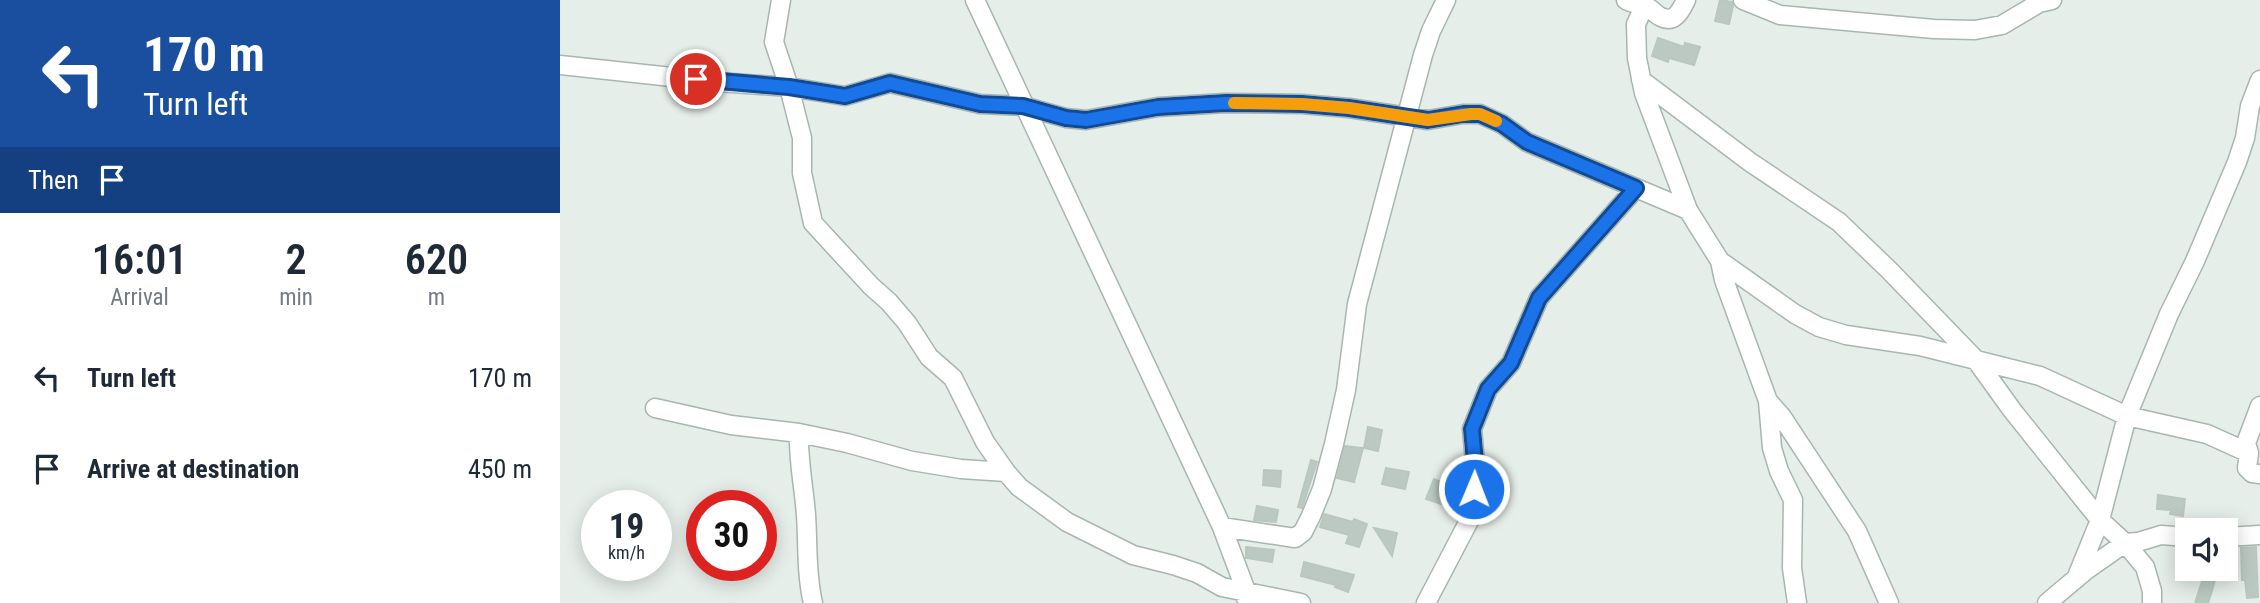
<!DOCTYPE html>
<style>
body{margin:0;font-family:"Roboto Condensed",sans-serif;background:#f2f2f3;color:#1f2937;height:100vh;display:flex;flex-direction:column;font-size:26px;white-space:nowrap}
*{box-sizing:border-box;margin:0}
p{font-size:23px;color:#747a83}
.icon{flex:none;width:38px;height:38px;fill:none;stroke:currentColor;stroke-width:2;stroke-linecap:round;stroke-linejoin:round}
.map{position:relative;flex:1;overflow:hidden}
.details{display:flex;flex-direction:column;background:#fff;width:560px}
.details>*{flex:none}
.banner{background:#1a4fa0;color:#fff;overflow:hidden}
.fabs{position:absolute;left:1615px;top:518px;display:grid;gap:14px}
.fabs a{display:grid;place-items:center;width:63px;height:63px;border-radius:0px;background:#fff;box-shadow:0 4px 18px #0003;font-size:35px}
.speed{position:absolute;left:21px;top:490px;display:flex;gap:14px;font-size:35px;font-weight:700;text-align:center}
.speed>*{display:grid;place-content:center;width:91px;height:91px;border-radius:50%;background:#fff;box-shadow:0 4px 18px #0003;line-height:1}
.speed small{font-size:18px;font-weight:400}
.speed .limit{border:10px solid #d22;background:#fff;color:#111}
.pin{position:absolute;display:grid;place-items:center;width:60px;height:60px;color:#fff;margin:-30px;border:4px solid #fff;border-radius:50%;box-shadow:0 2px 7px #0007}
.me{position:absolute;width:77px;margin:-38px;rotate:1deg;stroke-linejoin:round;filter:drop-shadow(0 0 5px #0008)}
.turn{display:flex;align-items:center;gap:24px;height:147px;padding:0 28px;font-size:32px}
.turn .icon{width:91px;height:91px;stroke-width:2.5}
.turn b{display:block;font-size:49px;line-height:60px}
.then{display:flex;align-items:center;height:66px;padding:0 28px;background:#0003;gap:14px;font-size:26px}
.eta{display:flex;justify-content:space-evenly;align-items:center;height:119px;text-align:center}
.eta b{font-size:42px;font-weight:600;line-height:49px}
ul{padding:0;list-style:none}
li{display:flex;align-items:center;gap:21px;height:91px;padding:0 28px}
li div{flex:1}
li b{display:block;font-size:26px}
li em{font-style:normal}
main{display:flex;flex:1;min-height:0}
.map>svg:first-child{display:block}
.building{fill:#bbc9c2;stroke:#b8c8bf;stroke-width:2}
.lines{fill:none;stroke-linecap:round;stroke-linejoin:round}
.minor-casing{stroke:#a8b6af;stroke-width:21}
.minor{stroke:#fff;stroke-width:18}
.route-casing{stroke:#114b97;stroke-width:18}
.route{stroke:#1a73e8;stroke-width:12}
.slow{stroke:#f59e0b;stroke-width:12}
</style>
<main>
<section class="details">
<div class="banner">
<div class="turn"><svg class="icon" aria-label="left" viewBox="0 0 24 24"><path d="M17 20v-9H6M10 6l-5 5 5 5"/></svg><div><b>170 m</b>Turn left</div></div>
<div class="then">Then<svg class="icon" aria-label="arrive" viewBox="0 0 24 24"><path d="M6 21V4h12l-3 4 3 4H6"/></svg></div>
</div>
<div class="eta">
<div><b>16:01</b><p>Arrival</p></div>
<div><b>2</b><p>min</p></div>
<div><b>620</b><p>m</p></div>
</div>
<ul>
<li><svg class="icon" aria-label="left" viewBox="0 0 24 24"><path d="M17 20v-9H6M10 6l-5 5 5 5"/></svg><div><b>Turn left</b></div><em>170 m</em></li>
<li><svg class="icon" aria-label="arrive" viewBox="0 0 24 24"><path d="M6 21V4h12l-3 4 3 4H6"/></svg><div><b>Arrive at destination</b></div><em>450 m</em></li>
</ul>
</section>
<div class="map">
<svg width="1700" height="603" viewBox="0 0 1700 603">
<rect width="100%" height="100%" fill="#e6eee9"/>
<path class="building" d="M1160,0L1172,2L1173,6L1169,24L1155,21Z
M1098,38L1124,47L1125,43L1140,47L1134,65L1109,58L1108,62L1092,56Z
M808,427L822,430L818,451L804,448Z
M785,446L803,448L794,482L777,478Z
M751,460L757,462L742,508L738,507Z
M826,468L849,472L845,489L822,484Z
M704,470L721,471L720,487L703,485Z
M874,479L888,485L881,504L866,499Z
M1598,495L1625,499L1623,516L1610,514L1611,510L1597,509Z
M697,506L718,510L716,522L694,520Z
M764,514L793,522L794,519L807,524L799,547L786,543L789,535L760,527Z
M814,528L837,533L832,556Z
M686,547L714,550L712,562L686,558Z
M1696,547L1698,597L1687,598L1685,580H1682L1681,548Z
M744,562L794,575L788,592L775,587L776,585L741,576Z
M1646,569H1658L1652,591L1648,603H1635Z"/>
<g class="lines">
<defs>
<path id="minor" d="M415,0L662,527L686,591V598
M1066,0C1073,5 1080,2 1087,7C1092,9 1096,15 1101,17C1115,24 1121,10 1126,0
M1183,0L1220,15L1374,29L1415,30L1442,25L1479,3L1492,0
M1085,5L1076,24L1077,58L1084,93L1128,210L1160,261L1164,280L1208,401L1212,448L1219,471L1233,500L1232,568L1237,603
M0,65L158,82L229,87L214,42L221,0
M1081,80L1190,162L1279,222L1329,270L1416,360L1452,410L1540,520L1565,543L1585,567L1592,591V603
M1160,261L1235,314L1259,327L1286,335L1360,346L1480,376L1567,416L1647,434L1689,453
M1208,401L1222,417L1297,531L1329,603
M1700,406L1686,443L1689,453L1687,468L1692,473L1700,474
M95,408L171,425L239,433
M662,527L735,538L743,532L751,516L762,489L774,444L786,390L797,304L863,55L871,31L886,0
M1666,537L1700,535
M1516,579L1540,520L1567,416L1609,314L1635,261L1677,162L1685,138L1690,106L1700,80
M253,603C246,574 248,544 246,515C244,487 238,461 239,433L287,443L352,461L401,469L446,472
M741,603L662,587L637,573L613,565L573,555L507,522L459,487L446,472L425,442L393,378L369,357L347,323L329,302L311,286L253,223L242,173V138L229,87L285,96L330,83L420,104L463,106L506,118L526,120L598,107L666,103L742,104L789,108L868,120L903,114H920L942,124L967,142L1128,210
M866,603L912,515L915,462L912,429L928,389L951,363L979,298L1076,188
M1487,603L1525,571L1565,543L1578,542L1601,535L1628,537"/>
</defs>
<use href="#minor" class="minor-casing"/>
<use href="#minor" class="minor"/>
</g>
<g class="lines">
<defs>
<path id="route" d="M136,79L229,87L285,96L330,83L420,104L463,106L506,118L526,120L598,107L666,103L742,104L789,108L868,120L903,114H920L942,124L967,142L1076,188L979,298L951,363L928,389L912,429L915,462L914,489"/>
</defs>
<use href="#route" class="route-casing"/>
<use href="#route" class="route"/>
<path class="slow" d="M674,103L742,104L789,108L868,120L911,114H920L936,121"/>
</g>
</svg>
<div class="fabs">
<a><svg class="icon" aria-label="sound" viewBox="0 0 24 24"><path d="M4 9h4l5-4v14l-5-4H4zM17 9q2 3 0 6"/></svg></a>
</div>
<div class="speed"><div>19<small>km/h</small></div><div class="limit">30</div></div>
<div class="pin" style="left:136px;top:79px;background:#d93025"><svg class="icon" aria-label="arrive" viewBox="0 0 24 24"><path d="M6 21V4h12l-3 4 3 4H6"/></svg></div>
<svg class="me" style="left:914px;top:489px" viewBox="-20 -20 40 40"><circle r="17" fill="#1a73e8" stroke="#fff" stroke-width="3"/><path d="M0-11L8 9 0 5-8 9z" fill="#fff"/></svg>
</div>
</main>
